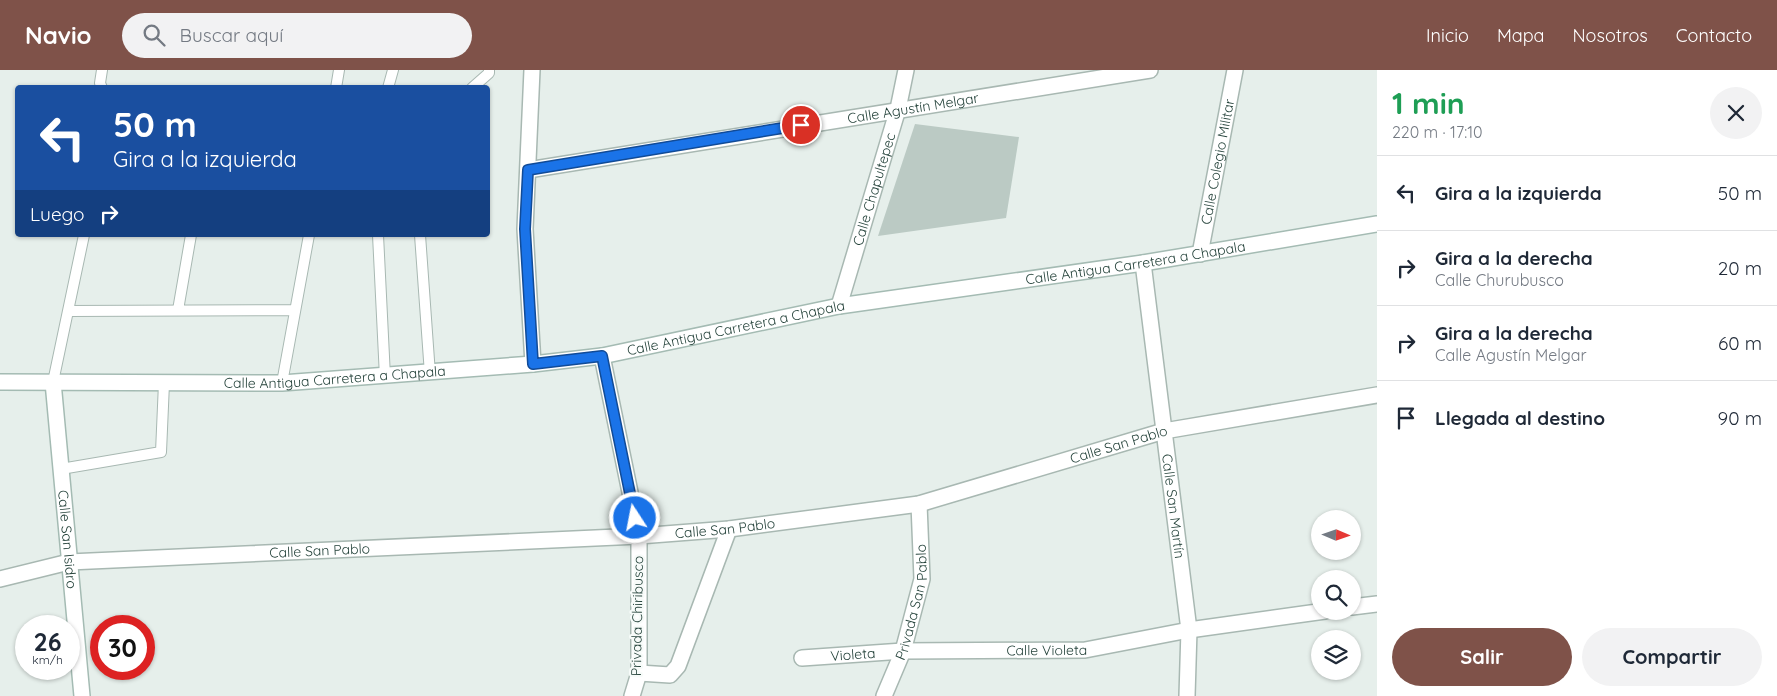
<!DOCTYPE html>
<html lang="es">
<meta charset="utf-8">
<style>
body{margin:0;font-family:Quicksand,sans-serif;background:#f2f2f3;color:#1f2937;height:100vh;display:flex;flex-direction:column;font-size:19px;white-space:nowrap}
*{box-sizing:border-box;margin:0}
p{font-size:16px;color:#747a83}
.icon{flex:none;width:28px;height:28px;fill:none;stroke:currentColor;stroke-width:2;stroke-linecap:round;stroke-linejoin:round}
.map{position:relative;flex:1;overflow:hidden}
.drawer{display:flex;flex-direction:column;background:#fff;width:400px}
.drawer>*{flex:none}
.guide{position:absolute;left:15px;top:15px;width:475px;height:152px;border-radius:5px;box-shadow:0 1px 4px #0004;background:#1a4fa0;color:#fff;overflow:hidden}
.needle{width:32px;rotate:92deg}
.tools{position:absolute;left:1311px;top:440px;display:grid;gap:10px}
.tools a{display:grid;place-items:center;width:50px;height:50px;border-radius:50%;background:#fff;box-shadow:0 1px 4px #0004;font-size:25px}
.speed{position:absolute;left:15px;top:545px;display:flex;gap:10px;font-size:25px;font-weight:700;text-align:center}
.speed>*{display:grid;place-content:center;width:65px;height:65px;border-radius:50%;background:#fff;box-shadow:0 1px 4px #0004;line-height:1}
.speed small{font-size:12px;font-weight:400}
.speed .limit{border:8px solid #d22;background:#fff;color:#111}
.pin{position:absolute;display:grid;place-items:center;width:42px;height:42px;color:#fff;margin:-21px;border:2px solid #fff;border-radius:50%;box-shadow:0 1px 5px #0007}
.me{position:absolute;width:55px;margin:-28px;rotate:349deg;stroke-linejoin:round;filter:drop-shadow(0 0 4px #0008)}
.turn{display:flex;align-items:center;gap:18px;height:105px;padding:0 15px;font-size:22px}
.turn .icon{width:65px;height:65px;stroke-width:2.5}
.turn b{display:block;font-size:35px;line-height:42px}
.then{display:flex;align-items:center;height:48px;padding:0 15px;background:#0003;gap:10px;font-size:19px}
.round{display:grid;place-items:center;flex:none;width:52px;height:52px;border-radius:26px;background:#f2f2f3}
.overview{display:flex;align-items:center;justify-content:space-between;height:85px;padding:0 15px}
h1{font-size:30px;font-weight:700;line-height:38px;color:#1e9e55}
.action{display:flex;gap:10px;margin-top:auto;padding:10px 15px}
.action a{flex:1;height:58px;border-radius:30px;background:#7f5249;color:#fff;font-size:20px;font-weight:700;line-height:58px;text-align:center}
.action a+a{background:#f2f2f3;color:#1f2937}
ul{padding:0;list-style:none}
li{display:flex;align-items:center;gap:15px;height:75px;padding:0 15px;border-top:1px solid #e0e1e3}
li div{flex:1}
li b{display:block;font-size:19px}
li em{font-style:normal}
header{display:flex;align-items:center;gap:30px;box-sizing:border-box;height:70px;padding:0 25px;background:#7f5249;color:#fff}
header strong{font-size:24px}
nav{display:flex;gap:28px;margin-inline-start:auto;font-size:18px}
.search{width:350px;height:45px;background:#f2f2f3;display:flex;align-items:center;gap:12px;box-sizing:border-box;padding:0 18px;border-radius:28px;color:#747a83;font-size:19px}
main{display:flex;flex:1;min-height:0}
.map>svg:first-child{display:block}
.building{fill:#bbcac4}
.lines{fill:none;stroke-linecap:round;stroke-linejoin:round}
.lane-casing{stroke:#a8b8b2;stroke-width:12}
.street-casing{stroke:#a8b8b2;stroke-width:18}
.secondary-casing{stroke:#a4bbb3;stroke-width:18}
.lane{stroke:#fff;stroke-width:10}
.street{stroke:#fff;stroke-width:15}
.secondary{stroke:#fff;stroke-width:15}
.route-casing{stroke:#114b97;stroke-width:12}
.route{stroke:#1a73e8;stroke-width:9}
.labels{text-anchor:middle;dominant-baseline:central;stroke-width:4.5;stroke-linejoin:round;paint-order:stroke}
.street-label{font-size:14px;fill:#24423a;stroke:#f7fbf9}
</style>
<header>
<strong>Navio</strong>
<div class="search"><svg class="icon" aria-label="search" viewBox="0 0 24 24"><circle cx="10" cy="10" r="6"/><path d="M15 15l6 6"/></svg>Buscar aquí</div>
<nav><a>Inicio</a><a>Mapa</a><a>Nosotros</a><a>Contacto</a></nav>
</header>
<main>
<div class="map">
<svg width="1377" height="626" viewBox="0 0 1377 626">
<rect width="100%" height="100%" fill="#e6efeb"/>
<path class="building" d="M915,54L1019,67L1006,148L878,166Z"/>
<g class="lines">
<defs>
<path id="lane" d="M102,18L100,13L102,0
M336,18L339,0
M388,18L393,0
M472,18L489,3V0
M378,165L385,307
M420,165L430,304
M178,240L191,165
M68,241L295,240
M53,312L84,165
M282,313L309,165
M61,399L161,382L164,313"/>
<g id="street">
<path d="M532,0L525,159L533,294"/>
<path id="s1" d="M528,100L1150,0"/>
<path id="s2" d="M1200,184L1235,0"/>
<path id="s3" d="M1143,193L1189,560L1187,626"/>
<path id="s4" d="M839,236L898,39L906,0"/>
<path d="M602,286L639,466V603L632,626"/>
<path id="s5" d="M0,509L69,492L639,466L729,459L919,434L1164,361L1377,325"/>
<path d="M1352,537L1377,534"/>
<path id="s6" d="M802,588L903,581L1085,580L1189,560L1325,541"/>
<path d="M639,603L670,605L678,596L729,459"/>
<path id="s7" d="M884,626L903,581L922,509L919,434"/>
</g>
<g id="secondary">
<path id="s8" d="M0,312L282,313L533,294L602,286L839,236L1143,193L1377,154"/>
<path id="s9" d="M53,312L82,626"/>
</g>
</defs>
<use href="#lane" class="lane-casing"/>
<use href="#street" class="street-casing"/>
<use href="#secondary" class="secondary-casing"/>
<use href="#lane" class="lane"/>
<use href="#street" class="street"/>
<use href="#secondary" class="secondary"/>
</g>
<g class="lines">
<defs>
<path id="route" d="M635,448L602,286L533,294L525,159L528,100L801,55"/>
</defs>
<use href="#route" class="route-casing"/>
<use href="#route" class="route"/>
</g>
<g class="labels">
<g class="street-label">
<text stroke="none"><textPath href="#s1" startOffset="390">Calle Agustín Melgar</textPath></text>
<text stroke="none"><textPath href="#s2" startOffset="94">Calle Colegio Militar</textPath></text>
<text stroke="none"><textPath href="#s4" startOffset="122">Calle Chapultepec</textPath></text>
<text stroke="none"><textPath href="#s8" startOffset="1145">Calle Antigua Carretera a Chapala</textPath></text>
<text stroke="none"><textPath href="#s8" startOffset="740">Calle Antigua Carretera a Chapala</textPath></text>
<text stroke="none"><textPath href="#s8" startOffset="335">Calle Antigua Carretera a Chapala</textPath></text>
<text stroke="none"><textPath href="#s5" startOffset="1132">Calle San Pablo</textPath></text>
<text stroke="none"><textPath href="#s3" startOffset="245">Calle San Martín</textPath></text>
<text stroke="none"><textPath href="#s5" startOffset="728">Calle San Pablo</textPath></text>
<text stroke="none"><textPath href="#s9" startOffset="158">Calle San Isidro</textPath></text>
<text stroke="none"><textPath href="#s5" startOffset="322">Calle San Pablo</textPath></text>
<text stroke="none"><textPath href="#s7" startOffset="99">Privada San Pablo</textPath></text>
<text transform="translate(637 546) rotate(-89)">Privada Chiribusco</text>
<text stroke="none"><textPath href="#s6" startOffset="245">Calle Violeta</textPath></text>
<text stroke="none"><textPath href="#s6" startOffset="51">Violeta</textPath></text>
</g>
</g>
</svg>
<div class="tools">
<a><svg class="needle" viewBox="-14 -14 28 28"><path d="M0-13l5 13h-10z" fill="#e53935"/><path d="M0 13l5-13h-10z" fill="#747a83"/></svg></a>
<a><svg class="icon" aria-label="search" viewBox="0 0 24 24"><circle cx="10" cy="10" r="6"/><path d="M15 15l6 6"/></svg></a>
<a><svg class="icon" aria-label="layers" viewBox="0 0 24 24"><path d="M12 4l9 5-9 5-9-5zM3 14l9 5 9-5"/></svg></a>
</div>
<div class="speed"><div>26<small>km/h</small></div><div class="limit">30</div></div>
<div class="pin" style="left:801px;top:55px;background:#d93025"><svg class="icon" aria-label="arrive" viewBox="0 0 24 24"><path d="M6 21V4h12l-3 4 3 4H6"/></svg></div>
<svg class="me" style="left:635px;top:448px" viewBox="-20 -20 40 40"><circle r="17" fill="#1a73e8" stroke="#fff" stroke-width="3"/><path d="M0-11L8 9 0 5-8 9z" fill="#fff"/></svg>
<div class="guide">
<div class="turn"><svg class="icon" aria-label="left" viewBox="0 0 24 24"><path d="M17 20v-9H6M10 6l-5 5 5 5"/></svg><div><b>50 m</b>Gira a la izquierda</div></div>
<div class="then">Luego<svg class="icon" aria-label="right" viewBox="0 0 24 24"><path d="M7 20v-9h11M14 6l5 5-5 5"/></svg></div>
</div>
</div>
<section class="drawer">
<div class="overview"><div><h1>1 min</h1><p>220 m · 17:10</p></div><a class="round"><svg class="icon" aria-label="close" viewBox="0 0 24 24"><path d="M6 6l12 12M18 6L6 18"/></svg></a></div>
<ul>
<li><svg class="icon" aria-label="left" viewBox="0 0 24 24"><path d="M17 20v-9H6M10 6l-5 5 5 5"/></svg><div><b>Gira a la izquierda</b></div><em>50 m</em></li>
<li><svg class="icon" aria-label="right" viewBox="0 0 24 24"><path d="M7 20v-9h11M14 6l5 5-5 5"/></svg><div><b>Gira a la derecha</b><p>Calle Churubusco</p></div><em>20 m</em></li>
<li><svg class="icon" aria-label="right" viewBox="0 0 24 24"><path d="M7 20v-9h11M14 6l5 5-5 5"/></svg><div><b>Gira a la derecha</b><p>Calle Agustín Melgar</p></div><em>60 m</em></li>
<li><svg class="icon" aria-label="arrive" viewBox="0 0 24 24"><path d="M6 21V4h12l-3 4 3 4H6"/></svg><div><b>Llegada al destino</b></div><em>90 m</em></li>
</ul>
<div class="action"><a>Salir</a><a>Compartir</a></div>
</section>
</main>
